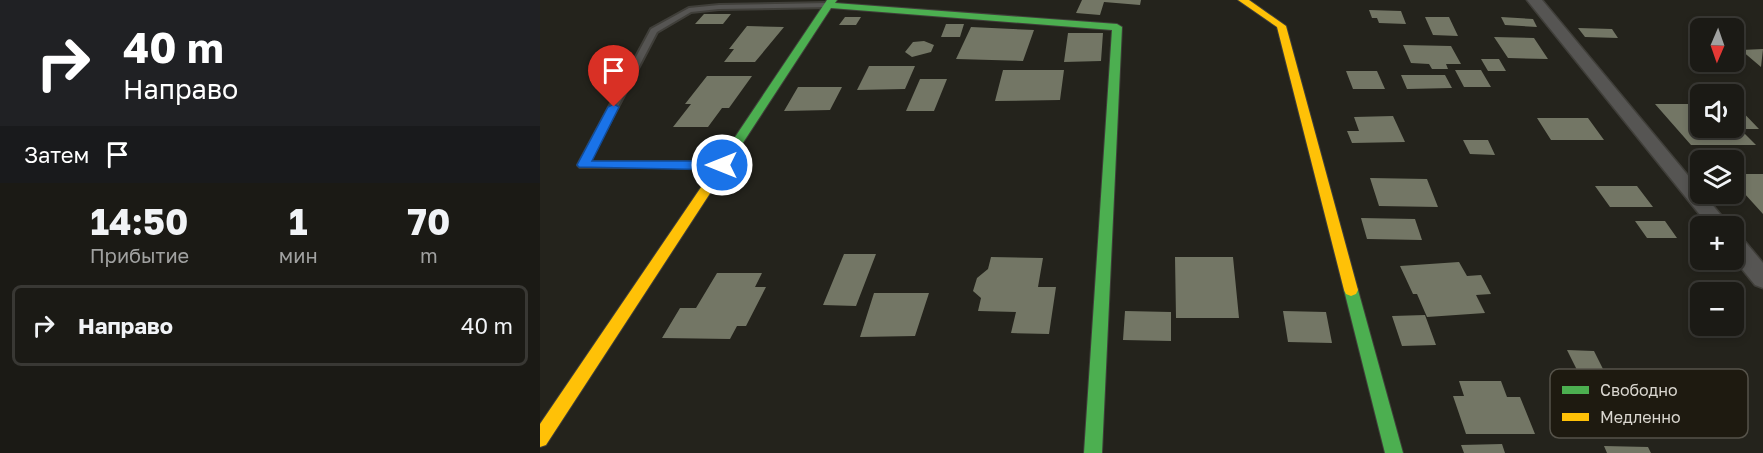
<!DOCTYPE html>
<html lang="ru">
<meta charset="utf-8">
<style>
body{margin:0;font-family:"Golos Text",sans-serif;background:#282722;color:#f1f3f6;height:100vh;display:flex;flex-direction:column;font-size:22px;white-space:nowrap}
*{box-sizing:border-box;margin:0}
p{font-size:20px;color:#a0a1a0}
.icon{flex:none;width:33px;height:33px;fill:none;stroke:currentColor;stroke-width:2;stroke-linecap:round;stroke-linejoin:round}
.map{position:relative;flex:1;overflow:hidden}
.drawer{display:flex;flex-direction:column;background:#1b1a15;width:540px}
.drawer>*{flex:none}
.hud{background:#202124;color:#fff;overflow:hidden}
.needle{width:39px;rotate:182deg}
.tools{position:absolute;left:1150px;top:18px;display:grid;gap:12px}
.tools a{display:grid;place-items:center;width:54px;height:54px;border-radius:9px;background:#1b1a15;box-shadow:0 3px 9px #0003,0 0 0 2px #393834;font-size:30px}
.pin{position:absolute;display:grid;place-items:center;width:51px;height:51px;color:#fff;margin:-62px -26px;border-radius:50% 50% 50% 0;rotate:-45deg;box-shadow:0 0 6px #0007}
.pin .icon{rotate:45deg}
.me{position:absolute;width:66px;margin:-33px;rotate:270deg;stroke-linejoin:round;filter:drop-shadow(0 0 4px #0008)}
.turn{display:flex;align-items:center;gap:21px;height:126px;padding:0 24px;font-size:27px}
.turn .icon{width:78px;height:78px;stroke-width:2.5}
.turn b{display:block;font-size:42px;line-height:51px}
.then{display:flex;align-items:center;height:57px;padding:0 24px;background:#0003;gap:12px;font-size:22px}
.eta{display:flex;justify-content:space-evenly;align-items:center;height:102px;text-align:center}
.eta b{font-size:36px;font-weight:700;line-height:42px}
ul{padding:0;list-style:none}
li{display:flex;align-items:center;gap:18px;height:81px;margin:0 12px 9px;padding:0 12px;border:3px solid #393834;border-radius:9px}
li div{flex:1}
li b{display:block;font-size:22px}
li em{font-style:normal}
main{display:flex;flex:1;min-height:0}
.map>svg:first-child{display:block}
.building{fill:#737665}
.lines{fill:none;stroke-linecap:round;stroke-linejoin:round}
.lane-casing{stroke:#403f3a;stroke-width:4}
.street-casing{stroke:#403f3a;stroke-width:3}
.fast-casing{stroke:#403f3a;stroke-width:2}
.slow-casing{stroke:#403f3a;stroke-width:2}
.lane{fill:#565553;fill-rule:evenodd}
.street{fill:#565553;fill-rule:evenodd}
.fast{fill:#4caf50;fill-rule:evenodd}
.slow{fill:#ffc107;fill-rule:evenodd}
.route{fill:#1a73e8;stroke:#114b97;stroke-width:1.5}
.key{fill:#1e1a10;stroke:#56534a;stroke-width:1.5}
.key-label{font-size:16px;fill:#dad7d0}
</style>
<main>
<section class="drawer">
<div class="hud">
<div class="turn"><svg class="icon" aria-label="right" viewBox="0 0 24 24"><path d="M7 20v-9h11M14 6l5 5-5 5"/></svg><div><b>40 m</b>Направо</div></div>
<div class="then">Затем<svg class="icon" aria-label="arrive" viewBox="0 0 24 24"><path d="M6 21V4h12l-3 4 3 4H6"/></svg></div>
</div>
<div class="eta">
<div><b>14:50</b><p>Прибытие</p></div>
<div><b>1</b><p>мин</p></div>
<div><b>70</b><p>m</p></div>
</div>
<ul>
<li><svg class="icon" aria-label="right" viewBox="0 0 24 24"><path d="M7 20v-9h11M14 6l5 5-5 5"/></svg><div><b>Направо</b></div><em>40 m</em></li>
</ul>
</section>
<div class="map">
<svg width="1223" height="453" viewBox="0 0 1223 453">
<rect width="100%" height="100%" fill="#24231c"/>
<path class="building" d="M542,0H601L600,5L564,2L560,15L536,13Z
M829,10L861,11L866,24L839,23L837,18H832Z
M164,14H191L183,24H155Z
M305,17H321L316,25H299Z
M885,17H909L918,36L893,35Z
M961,17L993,19L997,27L965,25Z
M406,24H424L420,37H401Z
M207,26L244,27L215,62H184L194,49H189Z
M431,27L494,30L483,61L416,59Z
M1038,28L1072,29L1078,38L1045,37Z
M528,33H563L561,61L524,62Z
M954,37L994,38L1008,59L968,58Z
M384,41L394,45L391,52L372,57L365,52L373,42Z
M863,45L911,46L921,64H906L908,69H892L889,64L871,63Z
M1223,49L1221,67L1201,50Z
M941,59H959L966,71H948Z
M329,66H375L365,89L317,90Z
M463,70H524L520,100L455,101Z
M915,70H941L951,87H924Z
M806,71H837L845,89H813Z
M861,75H905L912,88L867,89Z
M167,76H212L189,108H182L168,127H133L151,104H145Z
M380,79H407L394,111H366Z
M258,87H302L290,110L244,111Z
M1194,103L1219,129H1200L1216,145H1151L1115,104H1161V128H1194Z
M853,116L865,142L812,143L807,131H819L814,117Z
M997,118H1048L1064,140H1011Z
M923,140H948L955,155L930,154Z
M1194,174H1223V214L1194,182Z
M830,178L887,179L898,207L839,206Z
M1055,186H1097L1113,207H1070Z
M821,218L875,219L882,240L827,239Z
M1095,221H1125L1137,238H1107Z
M304,254H336L316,306L283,305Z
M451,257L503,258L498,287H516L509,334L471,333L476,312L438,311L441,298L433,291L437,278L448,269Z
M635,257H693L699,318H636Z
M919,262L927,276L941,275L951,294L936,295L945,313L887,317L877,294H873L860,266Z
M177,273H222L215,287H226L206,326H197L190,339L122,338L140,308H156Z
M334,293H389L375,336L320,337Z
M585,311L631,312V341L583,340Z
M743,311L786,312L792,343L748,342Z
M885,315L896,345L862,346L852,316Z
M1027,350L1054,351L1070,383L1043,382Z
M919,381H961L967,397H980L995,434H926L913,396H924Z
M962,444L965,453H924L921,445Z
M1064,446L1108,447L1111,453H1067Z"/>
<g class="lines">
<defs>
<path id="lane" d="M289,3H292V7L179,9L151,12L117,32L49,162H182L185,163L187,165L185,167H40L38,165L111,29L149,8L179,5Z"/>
<path id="street" d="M987,0H1002L1190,226H1169Z
M1194,236L1202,238L1223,263V288L1215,285L1194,259Z"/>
<path id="fast" d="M287,0H297L295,3L577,24L582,27L562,453H544L572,30L291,8L193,158H185L183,155L185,152Z
M811,284L816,286L818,290L863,453H845L804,290L806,286Z"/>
<path id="slow" d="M698,0H709L746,26L818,290L816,294L811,296L806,294L804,290L737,27Z
M189,151L195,155L6,445L0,447V424L185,152Z"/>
</defs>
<use href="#lane" class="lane-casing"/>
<use href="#street" class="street-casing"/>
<use href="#fast" class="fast-casing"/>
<use href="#slow" class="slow-casing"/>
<use href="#lane" class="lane"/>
<use href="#street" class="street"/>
<use href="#fast" class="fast"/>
<use href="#slow" class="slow"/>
</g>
<path class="route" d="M74,104L79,107L52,161H182L188,165L182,170L39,167L37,165L68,107Z"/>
<rect x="1010" y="369" width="198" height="69" rx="9" class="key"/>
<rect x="1022" y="386" width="27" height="8" fill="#4caf50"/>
<rect x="1022" y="413" width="27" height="8" fill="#ffc107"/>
<g class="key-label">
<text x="1060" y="396">Свободно</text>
<text x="1060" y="423">Медленно</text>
</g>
</svg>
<div class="tools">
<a><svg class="needle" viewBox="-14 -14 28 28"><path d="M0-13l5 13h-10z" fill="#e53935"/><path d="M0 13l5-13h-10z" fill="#a0a1a0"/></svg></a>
<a><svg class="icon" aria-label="sound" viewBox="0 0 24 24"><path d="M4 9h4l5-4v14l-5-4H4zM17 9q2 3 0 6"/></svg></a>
<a><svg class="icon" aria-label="layers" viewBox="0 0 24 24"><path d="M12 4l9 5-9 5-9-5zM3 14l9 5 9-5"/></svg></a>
<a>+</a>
<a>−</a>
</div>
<div class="pin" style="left:74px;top:107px;background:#d93025"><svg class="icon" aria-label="arrive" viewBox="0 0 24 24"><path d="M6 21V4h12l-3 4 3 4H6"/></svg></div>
<svg class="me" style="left:182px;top:165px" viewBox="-20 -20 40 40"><circle r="17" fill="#1a73e8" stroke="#fff" stroke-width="3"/><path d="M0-11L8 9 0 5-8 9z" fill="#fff"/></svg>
</div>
</main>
